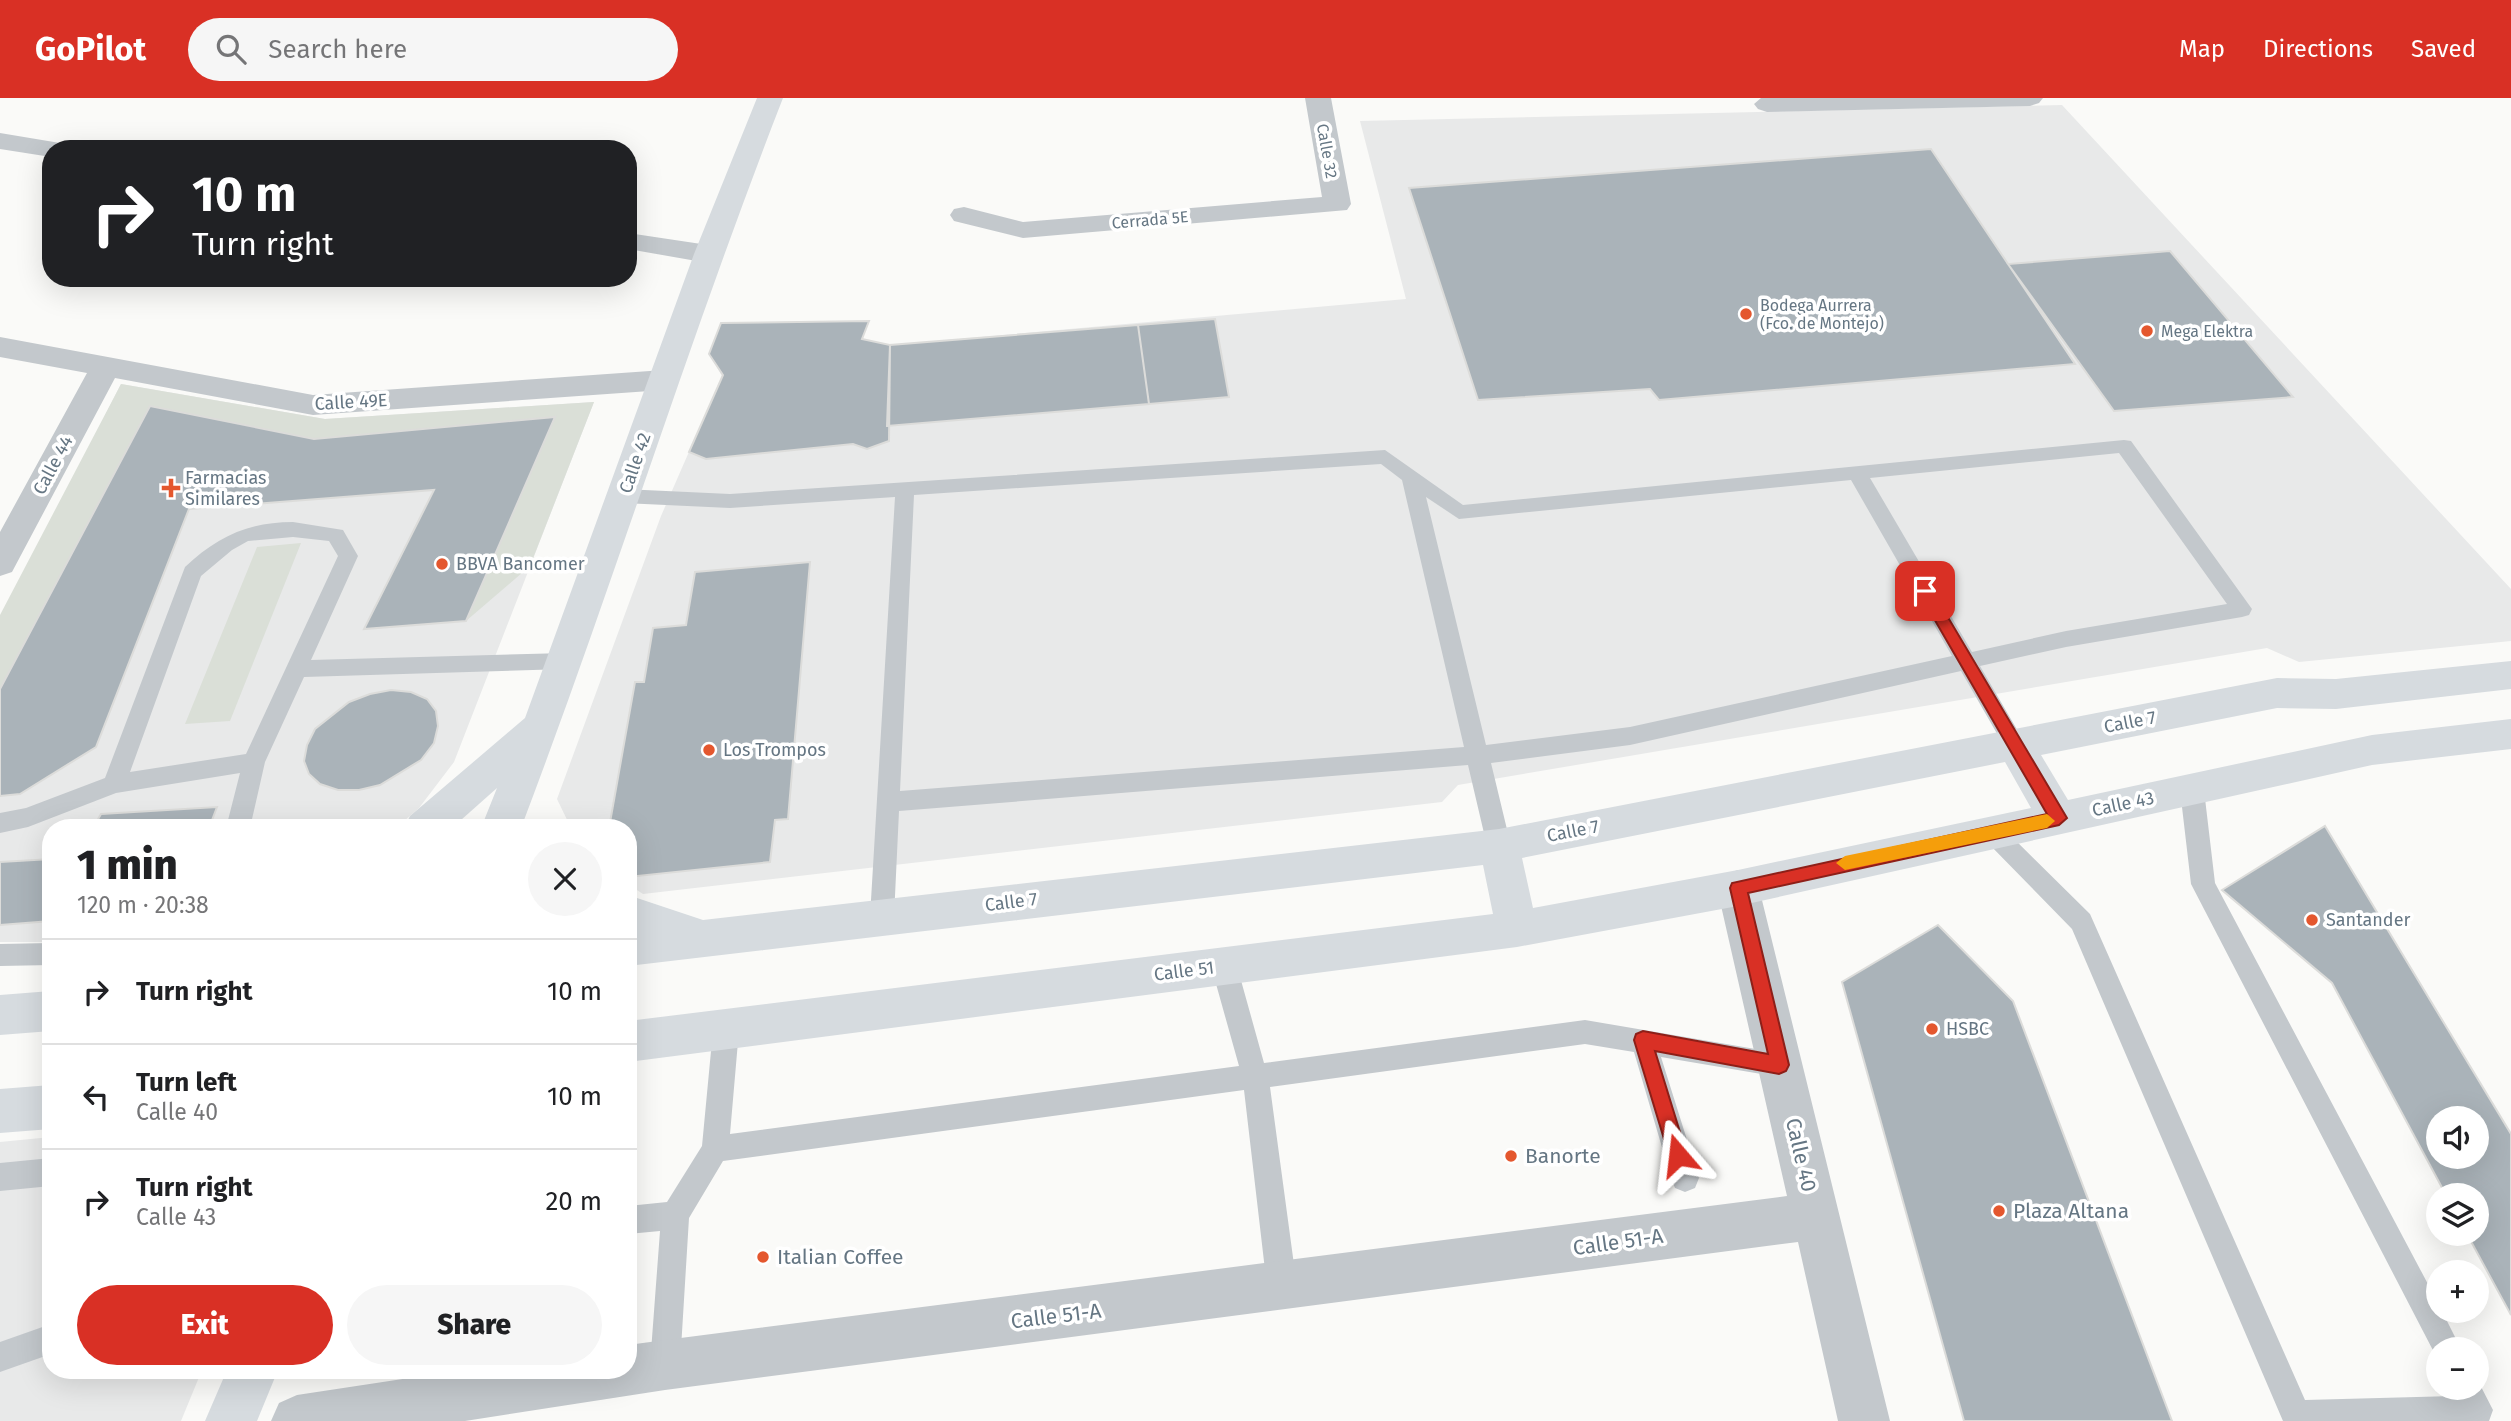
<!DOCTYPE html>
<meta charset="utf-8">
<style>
body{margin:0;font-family:"Fira Sans",sans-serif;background:#f6f6f6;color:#202124;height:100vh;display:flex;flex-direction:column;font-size:26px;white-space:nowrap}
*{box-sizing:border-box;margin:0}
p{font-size:23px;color:#757577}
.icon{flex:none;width:38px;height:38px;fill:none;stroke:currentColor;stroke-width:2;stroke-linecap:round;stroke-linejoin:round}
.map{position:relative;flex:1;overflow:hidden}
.details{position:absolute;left:42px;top:721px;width:595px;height:560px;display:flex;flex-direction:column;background:#fff;border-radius:28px;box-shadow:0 7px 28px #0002}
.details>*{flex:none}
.top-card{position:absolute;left:42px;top:42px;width:595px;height:147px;border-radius:28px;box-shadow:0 7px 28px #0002;background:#202124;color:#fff;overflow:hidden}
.tools{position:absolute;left:2426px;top:1008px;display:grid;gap:14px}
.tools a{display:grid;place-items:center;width:63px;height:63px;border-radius:50%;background:#fff;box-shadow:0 7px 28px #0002;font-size:35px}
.pin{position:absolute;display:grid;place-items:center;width:60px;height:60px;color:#fff;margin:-30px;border-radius:14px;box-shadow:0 4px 10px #0006}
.me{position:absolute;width:77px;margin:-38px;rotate:343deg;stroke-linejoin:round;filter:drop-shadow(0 0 5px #0008)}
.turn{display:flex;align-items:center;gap:24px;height:147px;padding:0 35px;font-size:32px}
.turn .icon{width:91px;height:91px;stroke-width:2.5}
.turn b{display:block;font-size:49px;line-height:60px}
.round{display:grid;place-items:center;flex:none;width:74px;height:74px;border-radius:37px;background:#f6f6f6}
.head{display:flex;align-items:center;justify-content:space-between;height:119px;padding:0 35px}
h1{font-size:42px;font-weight:800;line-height:52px}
.action{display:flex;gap:14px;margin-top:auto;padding:14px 35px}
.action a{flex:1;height:80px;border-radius:42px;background:#d93025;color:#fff;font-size:28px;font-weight:800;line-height:80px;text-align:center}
.action a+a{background:#f6f6f6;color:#202124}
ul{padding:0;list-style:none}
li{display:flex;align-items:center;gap:21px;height:105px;padding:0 35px;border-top:2px solid #e0e0e0}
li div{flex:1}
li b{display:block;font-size:26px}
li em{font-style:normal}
header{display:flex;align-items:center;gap:42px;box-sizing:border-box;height:98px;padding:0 35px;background:#d93025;color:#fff}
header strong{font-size:33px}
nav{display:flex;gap:38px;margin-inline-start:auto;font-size:24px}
.search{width:490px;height:63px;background:#f6f6f6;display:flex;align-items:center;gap:18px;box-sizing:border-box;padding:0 24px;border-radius:38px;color:#757577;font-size:26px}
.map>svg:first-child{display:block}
.built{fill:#e8e9e9}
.green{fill:#dadfd7}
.building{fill:#aab3b9;stroke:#dcdcda;stroke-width:2;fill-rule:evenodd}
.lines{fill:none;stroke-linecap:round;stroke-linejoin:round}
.lane{fill:#c3c8cc;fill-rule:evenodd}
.street{fill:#c3c8cc;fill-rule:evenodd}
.secondary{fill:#d6dbdf;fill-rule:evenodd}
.route{fill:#d93025;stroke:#8d1f18;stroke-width:2}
.slow{fill:#f59e0b}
.poi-dot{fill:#e4572e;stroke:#fff;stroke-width:2.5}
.labels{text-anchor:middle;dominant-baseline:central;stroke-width:7;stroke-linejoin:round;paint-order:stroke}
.far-street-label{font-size:16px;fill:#657683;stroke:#fff}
.far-poi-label{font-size:16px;fill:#657683;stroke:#fff;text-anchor:start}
.street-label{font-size:18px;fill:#657683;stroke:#fff}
.poi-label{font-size:18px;fill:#657683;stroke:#fff;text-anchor:start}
.near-street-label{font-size:21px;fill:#657683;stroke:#fff}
.near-poi-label{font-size:21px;fill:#657683;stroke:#fff;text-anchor:start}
</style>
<header>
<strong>GoPilot</strong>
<div class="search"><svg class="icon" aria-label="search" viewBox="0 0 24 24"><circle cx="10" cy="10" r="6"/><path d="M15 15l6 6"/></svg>Search here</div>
<nav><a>Map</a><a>Directions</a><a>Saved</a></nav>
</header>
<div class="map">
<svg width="2511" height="1323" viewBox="0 0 2511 1323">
<rect width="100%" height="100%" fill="#fafaf8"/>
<path class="built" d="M2062,7L2511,491V543L2299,564L2267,550L1458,687L1442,704L643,796L628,786V730H571L557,701L661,418L722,278L709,256L721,225L869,223L862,241L891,247L1406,201L1360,23Z
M121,286L325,321L594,304L454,664L419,710L396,730H51V844H0V525Z
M51,1039V1272H202L181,1323H0V1044Z"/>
<path class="green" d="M121,286L325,321L594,304L530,468L466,523L554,319L314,341L150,308L0,591V517Z
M301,445L230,623L185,626L257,449Z"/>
<path class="building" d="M1931,51L2075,266L1659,302L1650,291L1478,302L1409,90Z
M2170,153L2293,299L2114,313L2008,166Z
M1215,221L1229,299L1149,306L1138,227Z
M869,223L862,241L890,247L889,343L867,351L853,346L706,361L689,354L723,277L709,256L721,225Z
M1138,227L1149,306L887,328L890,247Z
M150,308L314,341L555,319L466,523L364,531L434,392L189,411L96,649L20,696L0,698V591Z
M810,464L788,721L775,722L770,764L628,779L629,732L609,730L635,584H644L653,530L686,527L695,474Z
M391,592L411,594L427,601L436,613L438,628L434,645L421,662L380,687L359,692H338L320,686L309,676L304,663L307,647L315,631L349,604L370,596Z
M217,709L209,730H93L101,716Z
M2325,728L2511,1036V1217L2467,1136H2476V1097H2446L2332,885L2222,792ZM2438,1020H2476V1059H2438Z
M51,761V823L0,827V764Z
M1938,827L2013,903L2172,1323H1964L1842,884Z"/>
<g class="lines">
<path class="lane" d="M2124,342L2131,343L2252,511L2249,517L2242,519L2066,549L1980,568L2026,647L2023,653L2015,656L2007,653L1961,573L1630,647L1491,665L1511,748L1507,755L1499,758L1491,755L1487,748L1468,667L899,713L894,819L891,827L882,830L873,827L870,819L895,399L730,410L623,405L613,398L623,391L730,396L1385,352L1463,407ZM2119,355L2227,506L2066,533L1972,554L1870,380ZM1381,366L1402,382L1464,649L900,693L914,397ZM1851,382L1952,558L1630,629L1486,647L1426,399L1459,421Z
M293,424L343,432L358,458L311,562L566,555L574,557L577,563L574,569L566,571L304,579L265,664L250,730H226L240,675L116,695L28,729L0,735V715L26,710L105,680L185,469C217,439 248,424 293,424ZM293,439L329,443L338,458L246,656L130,674L201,478L232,452L248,443Z
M2192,683L2200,685L2204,692L2215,785L2438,1205V1213H2442L2461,1251H2438V1262L2191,786L2180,692L2184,685Z
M1994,726L2002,729L2090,816L2305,1302L2454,1298L2451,1290H2476V1279L2493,1312L2489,1323H2283L2072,831L1986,743L1982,736L1986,729Z
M51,845V867L0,868V846Z
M1224,857L1233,860L1237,868L1264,965L1585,922L1779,955L1788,958L1792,967L1788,976L1779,979L1661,959L1699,1080L1695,1090L1685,1094L1675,1090L1671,1080L1634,954L1585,946L1270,989L1297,1189L1292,1199L1282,1204L1272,1199L1267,1189L1244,992L723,1063L689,1120L680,1267L676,1278L665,1282L654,1278L650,1267L660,1133L628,1136V1108L667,1104L702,1048L713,932L717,924L726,920L735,924L739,932L730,1036L1239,968L1211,868L1215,860Z
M51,1060V1088L0,1093V1065Z
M51,1226V1256L0,1274V1244Z"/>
<path class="street" d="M1305,0H1331L1351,106L1347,112L1023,140L954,123L950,117L954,111L964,109L1023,124L1322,99Z
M1761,0H2043L2039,5L2030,8L1767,14L1758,11L1754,6Z
M0,35L60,45L64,51H51V59L0,51Z
M628,135L708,147L718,150L722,156L718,162L708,165L628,151Z
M0,239L313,297L664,272L675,275L679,282L675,289L664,292L313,317L115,280L12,474L0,478V434L87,275L0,259Z
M1738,772L1753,777L1759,790L1890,1323H1838L1798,1144L665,1292L465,1323H271L279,1305L297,1297L462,1272H628V1247L665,1242L1787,1098L1717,790L1723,777Z"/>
<path class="secondary" d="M757,0H783C689,241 613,488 521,730H481L497,690L452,730H404L410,718L525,620L694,156Z
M2511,563V591L2336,611L2277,610L2041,657L2068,702L2372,637L2511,621V651L2372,667L1738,808L1517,849L628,964V923L1493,816L1483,767L628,868V797L703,822L1499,731L2277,580L2336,581ZM2005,664L2031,710L1738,772L1533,810L1522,760Z
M51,893V933L0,937V897Z
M51,987V1031L0,1035V991Z
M227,1272H278L257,1323H205Z"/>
</g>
<path class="route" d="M1925,487L1930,489L2067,720L2059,727L1748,795L1789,967L1786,973L1779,976L1655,953L1687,1057L1684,1064L1678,1067L1671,1064L1634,942L1636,936L1643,933L1768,956L1730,790L1732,785L2047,716L1918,493Z"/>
<path class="slow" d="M2047,716L2055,723L2047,730L1845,772L1836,765L1845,758Z"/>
<g class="poi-dot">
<circle cx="1746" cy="216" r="7"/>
<circle cx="2147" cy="233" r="7"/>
<path d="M167.5 379.5h7v7h7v7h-7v7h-7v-7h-7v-7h7z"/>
<circle cx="442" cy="466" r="7"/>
<circle cx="709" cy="652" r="7"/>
<circle cx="2312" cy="822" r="7"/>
<circle cx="1932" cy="931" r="7"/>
<circle cx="1511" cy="1058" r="7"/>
<circle cx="1999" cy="1113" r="7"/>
<circle cx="763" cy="1159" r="7"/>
</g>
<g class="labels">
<g class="far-street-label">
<text transform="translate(1327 53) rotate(80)">Calle 32</text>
<text transform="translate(1150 122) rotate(-5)">Cerrada 5E</text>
</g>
<g class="far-poi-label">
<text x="1760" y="207">Bodega Aurrera<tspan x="1760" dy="18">(Fco. de Montejo)</tspan></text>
<text x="2161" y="233">Mega Elektra</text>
</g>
<g class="street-label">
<text transform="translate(351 304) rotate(-3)">Calle 49E</text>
<text transform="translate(635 365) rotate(-71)">Calle 42</text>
<text transform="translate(53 367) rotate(-62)">Calle 44</text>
<text transform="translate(2130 624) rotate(-11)">Calle 7</text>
<text transform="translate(2123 706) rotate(-12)">Calle 43</text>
<text transform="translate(1573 733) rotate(-11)">Calle 7</text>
<text transform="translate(1011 804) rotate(-7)">Calle 7</text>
<text transform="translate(1184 873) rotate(-7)">Calle 51</text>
</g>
<g class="poi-label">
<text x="185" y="380">Farmacias<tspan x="185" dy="21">Similares</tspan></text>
<text x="456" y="466">BBVA Bancomer</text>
<text x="723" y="652">Los Trompos</text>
<text x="2326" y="822">Santander</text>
<text x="1946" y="931">HSBC</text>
</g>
<g class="near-street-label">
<text transform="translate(1801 1057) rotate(77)">Calle 40</text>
<text transform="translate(1618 1144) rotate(-8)">Calle 51-A</text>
<text transform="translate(1056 1218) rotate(-7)">Calle 51-A</text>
</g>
<g class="near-poi-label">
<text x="1525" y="1058">Banorte</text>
<text x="2013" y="1113">Plaza Altana</text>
<text x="777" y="1159">Italian Coffee</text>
</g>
</g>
</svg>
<div class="tools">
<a><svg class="icon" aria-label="sound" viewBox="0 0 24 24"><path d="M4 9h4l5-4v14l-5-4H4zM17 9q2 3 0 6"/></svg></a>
<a><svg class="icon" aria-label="layers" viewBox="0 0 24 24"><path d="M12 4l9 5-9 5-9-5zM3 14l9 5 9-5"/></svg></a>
<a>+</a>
<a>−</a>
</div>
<div class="pin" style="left:1925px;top:493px;background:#d93025"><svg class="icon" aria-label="arrive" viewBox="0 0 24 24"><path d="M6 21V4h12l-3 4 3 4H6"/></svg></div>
<svg class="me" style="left:1678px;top:1057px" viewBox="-20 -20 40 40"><path d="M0-17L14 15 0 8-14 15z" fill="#d93025" stroke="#fff" stroke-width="4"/></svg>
<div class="top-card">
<div class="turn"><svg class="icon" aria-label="right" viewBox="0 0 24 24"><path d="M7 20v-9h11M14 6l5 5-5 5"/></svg><div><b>10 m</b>Turn right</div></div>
</div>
<section class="details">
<div class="head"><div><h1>1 min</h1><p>120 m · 20:38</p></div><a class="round"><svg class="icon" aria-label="close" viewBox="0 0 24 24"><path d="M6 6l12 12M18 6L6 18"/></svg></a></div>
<ul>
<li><svg class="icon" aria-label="right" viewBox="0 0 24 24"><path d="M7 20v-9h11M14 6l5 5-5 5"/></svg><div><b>Turn right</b></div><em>10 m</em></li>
<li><svg class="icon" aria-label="left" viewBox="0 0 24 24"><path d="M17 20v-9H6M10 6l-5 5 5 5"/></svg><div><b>Turn left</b><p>Calle 40</p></div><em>10 m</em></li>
<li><svg class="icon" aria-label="right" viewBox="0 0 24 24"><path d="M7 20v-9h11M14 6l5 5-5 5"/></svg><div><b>Turn right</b><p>Calle 43</p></div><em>20 m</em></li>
</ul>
<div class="action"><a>Exit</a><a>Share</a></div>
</section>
</div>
